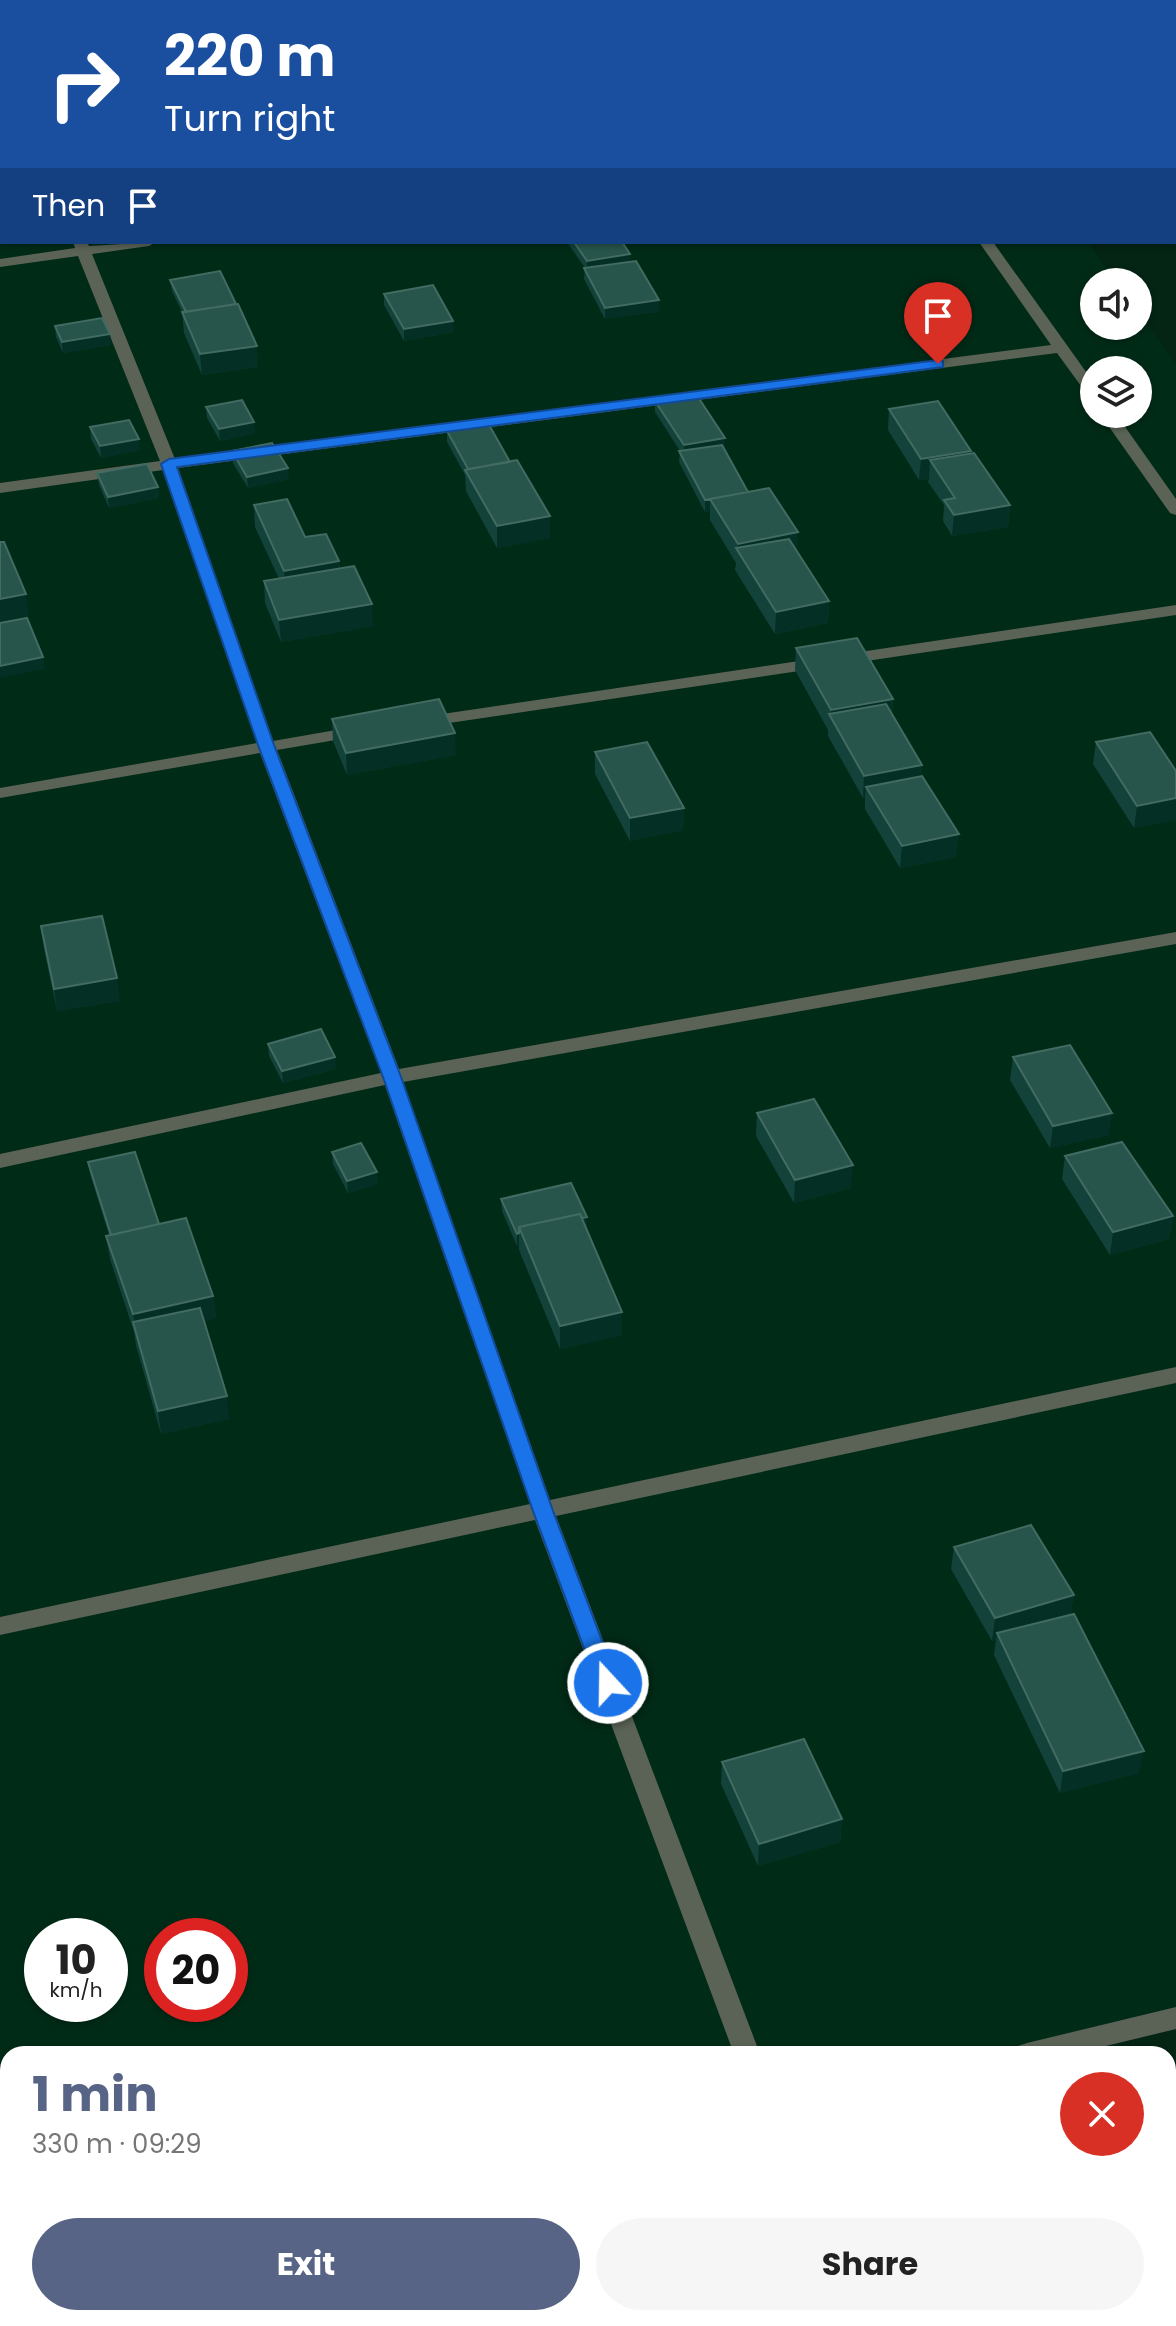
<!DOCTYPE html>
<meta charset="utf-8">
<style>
body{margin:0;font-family:Poppins,sans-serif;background:#f6f6f6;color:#222;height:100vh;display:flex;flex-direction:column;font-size:30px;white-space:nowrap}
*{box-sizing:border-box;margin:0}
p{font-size:26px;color:#767676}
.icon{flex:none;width:44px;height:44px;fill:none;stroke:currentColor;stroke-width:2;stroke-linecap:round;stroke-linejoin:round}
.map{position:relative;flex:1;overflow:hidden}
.panel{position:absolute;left:0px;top:2046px;width:1176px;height:280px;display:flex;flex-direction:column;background:#fff;border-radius:24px 24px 0 0;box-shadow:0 2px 6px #0004}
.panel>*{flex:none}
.top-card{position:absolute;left:0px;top:0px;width:1176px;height:244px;box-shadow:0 2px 6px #0004;background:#1a4fa0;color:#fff;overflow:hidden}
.buttons{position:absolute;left:1080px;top:268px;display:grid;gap:16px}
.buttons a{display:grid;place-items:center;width:72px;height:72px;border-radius:50%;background:#fff;box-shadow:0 2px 6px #0004;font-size:40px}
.speed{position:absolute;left:24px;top:1918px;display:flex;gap:16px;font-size:40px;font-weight:700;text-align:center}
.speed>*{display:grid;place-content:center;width:104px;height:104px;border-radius:50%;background:#fff;box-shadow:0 2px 6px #0004;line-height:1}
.speed small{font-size:20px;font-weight:400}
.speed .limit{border:12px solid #d22;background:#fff;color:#111}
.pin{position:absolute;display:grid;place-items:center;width:68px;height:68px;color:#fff;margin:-82px -34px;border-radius:50% 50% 50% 0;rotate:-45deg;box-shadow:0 0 8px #0007}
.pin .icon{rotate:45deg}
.me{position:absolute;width:88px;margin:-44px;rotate:339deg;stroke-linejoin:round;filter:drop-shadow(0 0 6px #0008)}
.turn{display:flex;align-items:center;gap:28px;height:168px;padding:0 32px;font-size:36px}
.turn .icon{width:104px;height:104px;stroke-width:2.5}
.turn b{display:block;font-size:56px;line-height:68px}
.then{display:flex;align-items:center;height:76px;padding:0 32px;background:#0003;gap:16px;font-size:30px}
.round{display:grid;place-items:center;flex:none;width:84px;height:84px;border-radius:42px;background:#f6f6f6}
.summary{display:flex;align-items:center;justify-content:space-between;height:136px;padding:0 32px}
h1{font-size:48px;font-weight:700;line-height:60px;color:#586485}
.button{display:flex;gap:16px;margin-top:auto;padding:16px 32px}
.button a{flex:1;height:92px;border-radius:48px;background:#586485;color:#fff;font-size:32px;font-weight:700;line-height:92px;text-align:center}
.button a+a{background:#f6f6f6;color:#222}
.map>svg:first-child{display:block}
.built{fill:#002b17;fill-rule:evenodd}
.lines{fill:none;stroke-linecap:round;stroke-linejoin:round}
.minor{fill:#5b6356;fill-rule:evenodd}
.wall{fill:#12423a}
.shaded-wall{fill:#032f24}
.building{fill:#27544b;stroke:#426b62;stroke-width:2}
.route{fill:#1a73e8;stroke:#114b97;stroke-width:2}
</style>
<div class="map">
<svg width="1176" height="2326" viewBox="0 0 1176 2326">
<rect width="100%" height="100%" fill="#042414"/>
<path class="built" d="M0,0H914L916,2H2V242H1088L1117,282H1094V326H1138V311L1176,364V2018L1027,2054H8V2318H583L585,2326H0ZM1094,370H1138V414H1094ZM42,1936H110V2004H42ZM162,1936H230V2004H162Z"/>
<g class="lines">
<path class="minor" d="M0,0H7L8,2H2V6Z
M809,0H822L823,2H810Z
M2,55V63L0,64V56Z
M73,242H87L89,246L156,242L149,246L92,254L175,459L1051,345L979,242H993L1094,383V399L1089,397L1057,353L178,468L273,741L359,726L368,731L359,736L277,750L399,1069L1176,932V944L403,1082L550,1500L1176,1367V1383L556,1516L760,2054H734L535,1520L0,1635V1617L530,1504L385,1085L0,1168V1154L381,1073L260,753L0,798V788L257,743L163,470L0,493V483L160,461L78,256L0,267V259L75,248Z
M1100,414H1116L1176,499V515L1170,513Z
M1176,605V615L422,727L413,722L422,717Z
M1176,2007V2029L1073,2054H1014L1018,2046L1027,2043Z
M165,2318H207L204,2326H161Z
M927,2318H953L955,2326H927Z"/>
</g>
<path class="wall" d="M567,242H622L630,262L659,300L658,312L605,319L584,279L585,268Z
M170,280L258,367L202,375L184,333L182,312L172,291Z
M384,294L453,332L404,341L384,305Z
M55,326L111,345L63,353L56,337Z
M655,401L725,438V449L748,492L797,552L829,601L828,623L775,634L735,570L736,563L710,520V511L705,512L679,462L680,451L655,412Z
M206,407L255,433L220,441L207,418Z
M889,409L971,454L1010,505L1008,527L952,536L943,521L944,505L928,482L929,479L919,480L888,430Z
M90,427L140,450L101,458L91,439Z
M447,431L510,462L550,538L497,548L466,491L465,475L447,442Z
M232,451L289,479L248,488L233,463Z
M97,473L158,487L159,498L109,508L99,485Z
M254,505L305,537L339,561L340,569L373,626L281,642L265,603L264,581L279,579L255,527Z
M796,648L893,699L892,715L922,765L921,776L956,857L900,868L865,809V797L863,798L828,736V730L795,670Z
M332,719L456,755L347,775L333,741Z
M1096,742L1176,771V820L1134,828L1093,764Z
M595,752L684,808L683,830L630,841L595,774Z
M41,926L120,1001L57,1011L44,949Z
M268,1044L336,1069L283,1083L269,1056Z
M1013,1057L1109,1135L1050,1148L1010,1080Z
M757,1113L851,1188L794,1203L756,1136Z
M332,1152L378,1184L348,1193L333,1164Z
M1065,1156L1173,1216L1169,1239L1110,1255L1062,1179Z
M88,1162L159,1224L213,1296L216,1318L204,1321L229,1419L161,1434L136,1345L134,1332L110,1259L106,1236L109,1235L90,1174Z
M501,1199L587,1229L622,1335L560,1349L519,1250V1245L517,1246L502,1211Z
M954,1547L1074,1595L1070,1615L1139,1773L1060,1793L994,1655L996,1640L992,1641L951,1569Z
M722,1762L842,1819L840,1842L758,1866L721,1784Z
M1168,2107H1176V2312H1168Z"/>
<path class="shaded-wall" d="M630,254V265L587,272V261Z
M659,300L658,312L605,319V308Z
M453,321V332L404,341V329Z
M110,334L111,345L63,353L62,342Z
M257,346L258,367L202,375L200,354Z
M254,422L255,433L220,441L219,429Z
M725,438V449L683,456L684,445Z
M139,439L140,450L101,458L100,446Z
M971,451L969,472L930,460L929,479L919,480L921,459Z
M288,468L289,479L248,488L247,477Z
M158,487L159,498L109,508L108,497Z
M705,500H710V511L705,512Z
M1010,505L1008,527L952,536L954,515Z
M550,516V538L497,548V526Z
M798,532L797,554L737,551L738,544Z
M339,561L341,583L285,593L284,571Z
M26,594L29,616L0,622V599Z
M829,601L828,623L775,634L776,612Z
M372,604L373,626L281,642L279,620Z
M43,657L45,669L0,678V666Z
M893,699L891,721L831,716V710Z
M455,733L456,755L347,775L346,753Z
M922,765L920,788L866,787L865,797L863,798L864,776Z
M1176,798V820L1134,828L1137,806Z
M684,808L683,830L630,841V818Z
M959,834L956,857L900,868L902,846Z
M117,978L120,1001L57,1011L54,989Z
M335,1057L336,1069L283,1083L282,1071Z
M1112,1113L1109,1135L1050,1148L1053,1126Z
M853,1165L851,1188L794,1203L795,1180Z
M377,1172L378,1184L348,1193L347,1181Z
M1173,1216L1169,1239L1110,1255L1113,1232Z
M587,1217V1229L521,1232Z
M519,1233V1245L517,1246V1234Z
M213,1296L216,1318L137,1337L133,1314Z
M622,1312V1335L560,1349V1326Z
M227,1396L229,1419L161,1434L158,1411Z
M1074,1595L1070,1618L997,1633L996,1640L992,1641L995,1618Z
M1144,1751L1139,1773L1060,1793L1063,1771Z
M842,1819L840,1842L758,1866L759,1844Z"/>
<path class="building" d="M574,242H622L630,254L587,261Z
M636,261L659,300L605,308L584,268Z
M220,271L236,304L186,312L170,280Z
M433,285L453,321L404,329L384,294Z
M238,304L257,346L200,354L182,312Z
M102,318L110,334L62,342L55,326Z
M696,394L725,438L684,445L655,401Z
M242,400L254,422L219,429L206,407Z
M938,401L971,451L921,459L889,409Z
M129,420L139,439L100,446L90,427Z
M488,423L510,462L468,469L447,431Z
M272,443L288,468L247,477L232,451Z
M722,445L748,492L705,500L679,451Z
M974,453L1010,505L954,515L944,500L955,498L930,460Z
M517,460L550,516L497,526L465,470Z
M147,464L158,487L108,497L97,473Z
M769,488L798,532L738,544L710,499Z
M287,499L305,537L326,534L339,561L284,571L254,505Z
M789,539L829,601L776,612L736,548Z
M0,542H4L26,594L0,599Z
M354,566L372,604L279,620L264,581Z
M27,618L43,657L0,666V623Z
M857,638L893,699L831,710L796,648Z
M439,699L455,733L346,753L332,719Z
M886,704L922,765L864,776L829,714Z
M1150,732L1176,771V798L1137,806L1096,742Z
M647,742L684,808L630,818L595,752Z
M922,776L959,834L902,846L866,787Z
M102,916L117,978L54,989L41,926Z
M321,1029L335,1057L282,1071L268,1044Z
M1070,1045L1112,1113L1053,1126L1013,1057Z
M814,1099L853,1165L795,1180L757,1113Z
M1122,1142L1173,1216L1113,1232L1065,1156Z
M361,1143L377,1172L347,1181L332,1152Z
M135,1152L159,1224L111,1235L88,1162Z
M571,1183L587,1217L582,1218L580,1214L519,1227V1233L517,1234L501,1199Z
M580,1214L622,1312L560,1326L519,1227Z
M186,1218L213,1296L133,1314L106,1236Z
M200,1308L227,1396L158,1411L133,1322Z
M1031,1525L1074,1595L995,1618L954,1547Z
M1074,1614L1144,1751L1063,1771L997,1633Z
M804,1739L842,1819L759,1844L722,1762Z
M1168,2107H1176V2284L1168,2283Z"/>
<path class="route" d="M938,360L943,361V367L177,467L274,745L401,1077L553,1511L618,1683L615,1689L608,1691L600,1689L597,1683L533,1511L383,1077L258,745L161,464L169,459Z"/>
</svg>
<div class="buttons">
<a><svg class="icon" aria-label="sound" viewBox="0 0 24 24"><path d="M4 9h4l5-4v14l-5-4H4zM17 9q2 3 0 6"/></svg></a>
<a><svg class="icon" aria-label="layers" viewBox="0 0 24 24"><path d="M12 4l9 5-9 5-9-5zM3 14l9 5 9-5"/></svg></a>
</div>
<div class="speed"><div>10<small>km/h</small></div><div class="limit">20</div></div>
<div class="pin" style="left:938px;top:364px;background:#d93025"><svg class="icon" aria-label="arrive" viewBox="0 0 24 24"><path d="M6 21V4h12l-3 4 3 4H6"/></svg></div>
<svg class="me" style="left:608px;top:1683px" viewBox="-20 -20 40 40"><circle r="17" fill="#1a73e8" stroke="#fff" stroke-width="3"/><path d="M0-11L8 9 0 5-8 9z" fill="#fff"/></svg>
<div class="top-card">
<div class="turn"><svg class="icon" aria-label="right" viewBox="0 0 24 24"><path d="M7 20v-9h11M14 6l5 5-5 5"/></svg><div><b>220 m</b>Turn right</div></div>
<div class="then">Then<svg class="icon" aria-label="arrive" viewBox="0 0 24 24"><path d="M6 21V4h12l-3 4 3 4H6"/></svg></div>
</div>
<section class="panel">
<div class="summary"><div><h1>1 min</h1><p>330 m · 09:29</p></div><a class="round" style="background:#d93025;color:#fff"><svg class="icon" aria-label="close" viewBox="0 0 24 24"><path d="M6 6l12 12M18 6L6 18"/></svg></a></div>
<div class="button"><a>Exit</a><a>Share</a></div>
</section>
</div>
